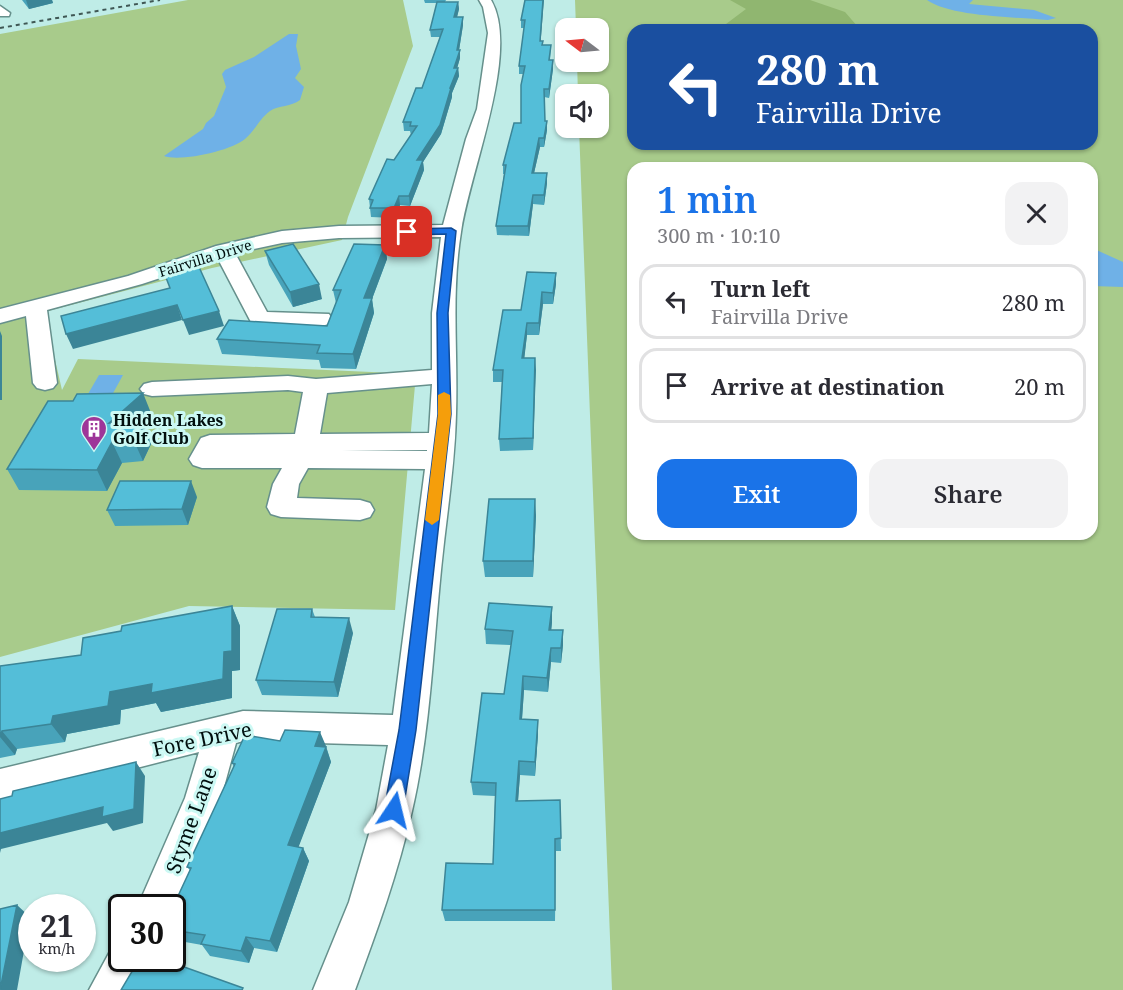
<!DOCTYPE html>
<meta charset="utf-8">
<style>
body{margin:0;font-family:"Noto Serif",serif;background:#f2f2f3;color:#2b2b33;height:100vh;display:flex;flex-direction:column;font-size:22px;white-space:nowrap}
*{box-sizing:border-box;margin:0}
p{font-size:20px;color:#7c7c81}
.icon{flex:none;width:33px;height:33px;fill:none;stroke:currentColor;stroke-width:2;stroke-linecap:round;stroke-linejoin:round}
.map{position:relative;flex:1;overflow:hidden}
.side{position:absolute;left:627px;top:162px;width:471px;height:378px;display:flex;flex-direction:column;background:#fff;border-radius:18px;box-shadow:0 2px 4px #0004}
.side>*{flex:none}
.guide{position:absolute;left:627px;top:24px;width:471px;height:126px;border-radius:18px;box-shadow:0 2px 4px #0004;background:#1a4fa0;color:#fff;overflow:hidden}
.needle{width:39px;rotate:286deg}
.tools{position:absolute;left:555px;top:18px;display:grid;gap:12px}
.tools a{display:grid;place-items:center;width:54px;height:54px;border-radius:12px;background:#fff;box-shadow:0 2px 4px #0004;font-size:30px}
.speed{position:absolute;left:18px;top:894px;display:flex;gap:12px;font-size:30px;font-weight:700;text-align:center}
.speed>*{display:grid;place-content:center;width:78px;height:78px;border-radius:50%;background:#fff;box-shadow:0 2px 4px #0004;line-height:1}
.speed small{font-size:15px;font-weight:400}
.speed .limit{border:3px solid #111;border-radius:9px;background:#fff;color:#111}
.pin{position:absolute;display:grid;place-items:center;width:51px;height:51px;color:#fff;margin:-26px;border-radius:12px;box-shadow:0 3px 9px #0006}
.me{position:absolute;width:66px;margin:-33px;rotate:10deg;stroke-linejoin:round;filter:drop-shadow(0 0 4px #0008)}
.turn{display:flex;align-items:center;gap:21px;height:126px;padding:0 30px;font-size:27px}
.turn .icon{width:78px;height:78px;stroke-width:2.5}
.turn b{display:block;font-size:42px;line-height:51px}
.round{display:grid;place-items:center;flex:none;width:63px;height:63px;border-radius:18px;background:#f2f2f3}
.overview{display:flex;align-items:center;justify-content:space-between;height:102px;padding:0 30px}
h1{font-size:36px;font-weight:600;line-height:45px;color:#1a73e8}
.button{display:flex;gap:12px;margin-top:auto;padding:12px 30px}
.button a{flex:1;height:69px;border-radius:18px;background:#1a73e8;color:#fff;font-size:24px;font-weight:600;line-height:69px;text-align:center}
.button a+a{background:#f2f2f3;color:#2b2b33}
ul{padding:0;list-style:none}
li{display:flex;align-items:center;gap:18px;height:75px;margin:0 12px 9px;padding:0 18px;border:3px solid #e1e1e2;border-radius:18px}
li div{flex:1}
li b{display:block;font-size:22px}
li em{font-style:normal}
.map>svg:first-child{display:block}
.green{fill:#a8cb8b;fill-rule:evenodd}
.forest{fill:#90b670}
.water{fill:#6fb1e7}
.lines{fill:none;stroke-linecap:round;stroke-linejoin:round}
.minor-casing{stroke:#66908c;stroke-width:3}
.minor{fill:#fff;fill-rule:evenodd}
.rail{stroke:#3f5754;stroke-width:2;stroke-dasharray:4 4;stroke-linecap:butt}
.wall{fill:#48a3ba}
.shaded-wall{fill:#3b8597}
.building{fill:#54bed8;stroke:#3b8597;stroke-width:1.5}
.route{fill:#1a73e8;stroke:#114b97;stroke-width:1.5}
.slow{fill:#f59e0b}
.labels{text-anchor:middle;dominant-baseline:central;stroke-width:6;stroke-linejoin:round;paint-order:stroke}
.far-street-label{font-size:14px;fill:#010f0e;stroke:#ccf9f4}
.poi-label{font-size:16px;font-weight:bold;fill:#010f0e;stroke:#ccf9f4;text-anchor:start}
.near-street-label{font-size:20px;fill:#010f0e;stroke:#ccf9f4}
</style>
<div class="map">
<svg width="1123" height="990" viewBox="0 0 1123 990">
<rect width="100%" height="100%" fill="#bfece7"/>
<path class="green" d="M188,0H403L413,46L348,217L342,240L212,268L44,312L62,390L78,359L416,374L395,610L189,606L0,657V34Z
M575,0H1123V990H612L579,128H598V94H578L577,62H598V28H576ZM633,30H1092V144H633ZM633,168H1092V534H633Z"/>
<path class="forest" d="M730,0H810L845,12L858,27L854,30H723L722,27L746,9Z"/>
<path class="water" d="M927,0H973L969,4L1034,10L1056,18L1048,20C1017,17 951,17 927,0Z
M289,34H298L296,46L301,69L295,78L304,87L300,100C291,107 279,105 270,111C259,119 255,131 245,139C231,151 180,162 164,156L203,129L206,123L214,116L226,87L222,74L225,70L254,57Z
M1092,248L1123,262V287L1092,286Z
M99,375H123L106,406H81Z"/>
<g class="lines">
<defs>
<path id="minor" d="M479,0H491C521,51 469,173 461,232C451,294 458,352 456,414C455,466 446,518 441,570C433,650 430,733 412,811C398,873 377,931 355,990H313L349,902L376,810L388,745L243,741L236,743L221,798L172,915V908H137L185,798L199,752L0,803V769L243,711L393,715L425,469L308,468L299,484L297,498L360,500L370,503L374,510L370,517L360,520L281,517L271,514L267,507L273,484L282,468H202L193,465L189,459L201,438L210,435L295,434L303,392L288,390L152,396L144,394L140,389L144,384L152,382L288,376L316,379L432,370V313L441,237L339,238L282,243L235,253L267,312L329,314L332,319L329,324L321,326L252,324L218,259L142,284L47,310L57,383L53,388L45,390L37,388L33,383L26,316L0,323V309L128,276L216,246L282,231L339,226L443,225L466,139L477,109L488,33L483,7ZM432,384L429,433L320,434L327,393ZM427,450V451H342Z
M0,6L10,13L9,16H0Z
M122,940V958H148L133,990H89L114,944Z"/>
</defs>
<use href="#minor" class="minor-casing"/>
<use href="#minor" class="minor"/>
<path class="rail" d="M0,28L160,0"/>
</g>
<path class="wall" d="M22,0H52L53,3L29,9Z
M424,0H446L445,2H458L459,9L457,17L463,25L459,50H460V58L457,68H458L459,76L452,93V97L441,134L423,162L424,170L410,206L400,205L395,218L371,217L369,199L411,135L410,131H404L403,122L422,88L440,37H431L430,30L437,3H425Z
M525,0L541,41L543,45H551L550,60H553V69L549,98L544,97L545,121H547V130L544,147H540L534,173H547V183L544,205L533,204L529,236L497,235L496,226L504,174H503V165L521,123L523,74H519V66L524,28H521V20Z
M385,245L387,259L372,299L374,313L356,369L321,368L319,360L222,354L217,339L327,326L336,303L333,290Z
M265,251L322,299L293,307L269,265Z
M556,273V284L553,304H543L539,335H527L524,358H535L533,450L500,451L499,439L502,382H493V370L521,310Z
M151,413L142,421L152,442L143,461L122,463L107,491L19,490L7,469Z
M197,497L188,525L115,526L107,510Z
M536,515L533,577H485L483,561Z
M232,606L240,626V670L232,671V698L161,712L156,703L121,710L120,724L67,734L65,742L17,749L15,755L0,758V666L81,655L121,631Z
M312,609L315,617L353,633L338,697L262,695L256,680Z
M552,622L551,630H563V645L561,663L551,662L548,692L524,690L522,719L538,720V734L535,776L520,775L518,801L560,800L561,851H556L555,921H445L442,910L493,864L495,796L473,795L471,782L504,694L511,645L486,644L485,629Z
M280,741L326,746L331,762L298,847L303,848L309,861L277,952L254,948L249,963L210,956L202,945L174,940L172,939V909L190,870L187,867L234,767L232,763Z"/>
<path class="shaded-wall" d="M26,0H52L53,3L29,9Z
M543,0H544L540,49V41Z
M458,2L459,9L455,25L454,17Z
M463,17V25L458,57L460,50V58L455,76L454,68Z
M553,60V69L549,98V89Z
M458,68L459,76L452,93V97L441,134L423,162L424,170L410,206L409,196L417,160Z
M547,121V130L544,147V138Z
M539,138L540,147L532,182V173Z
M547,173V183L544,205V195Z
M533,195V204L529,236L528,226Z
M399,196L400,205L395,218L394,208Z
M385,245L387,259L372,299L374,313L356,369L353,354L364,298Z
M556,273V284L553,304V293Z
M319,284L322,299L293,307L290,292Z
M542,292L543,304L539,335V323Z
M177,305L182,320L73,349L66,334Z
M219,311L224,326L189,335L183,320Z
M527,323V335L523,370L522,358Z
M0,331L2,336V400H0Z
M535,358L536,370L533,450V438Z
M143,393L151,413L120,442L109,423Z
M143,421L152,442L143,461L134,441Z
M112,442L122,463L107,491L97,470Z
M191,481L197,497L188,525L182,509Z
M535,499L536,515L533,577V561Z
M232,606L240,626V670L232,671V698L161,712L156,703L121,710L120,724L67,734L65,742L51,724L53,716L110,692L224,652Z
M552,607V622L550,644L549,630Z
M349,618L353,633L338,697L334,682Z
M563,630V645L561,663V648Z
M551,648V662L548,692L547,678Z
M523,676L524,690L521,733L520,719Z
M538,720V734L535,776V762Z
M2,731L17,749L15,755L0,737Z
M320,732L326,746L320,760L315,746Z
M326,747L331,762L294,859L288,845Z
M519,761L520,775L517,814L516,801Z
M136,762L145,776L143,823L113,831L107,823L1,849L0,853V833Z
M303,848L309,861L277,952L270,941Z
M17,905L30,917L17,990H0Z
M246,937L254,948L249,963L241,951Z"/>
<path class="building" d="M525,0H543L540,41H543L542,45H551L549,60H553L549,89H544L545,121H547L544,138H539L532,173H547L544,195H533L528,226H496L506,165H503L514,123H521V85L525,66H519L525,20H521Z
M437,2H458L454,17H463L457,50H460L454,68H458L450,88H451L440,125L417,160H423L409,196H399L394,208H370L373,200L369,199L387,159L394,160L417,126H410L411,122H403L416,88H422L443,29L430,30Z
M293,244L319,284L290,292L265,251Z
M354,244L385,245L364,298H372L353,354L317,353L320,345L217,339L229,320L327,326L341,290H333Z
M199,267L219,311L183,320L177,305L66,334L61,316L170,288L165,275Z
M527,272L556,273L553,293L542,292L539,323H527L522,358H535L533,438L499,439L503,370H493L503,310H521Z
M143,393L109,423L143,421L134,441L112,442L97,470L7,469L48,401H73L77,394Z
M120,481H191L182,509L107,510Z
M489,499H535L533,561H483Z
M489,603L552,607L549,630H563L561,648H551L547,678L523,676L520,719L538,720L535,762L519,761L516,801L560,800L561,838L555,839V910H442L446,863L493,864L496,783L471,782L482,693L504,694L513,631L485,629Z
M232,606V651L224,652L223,679L151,693L152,684L110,692L108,706L53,716L51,724L2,731L0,737V666L81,655L83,638L121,631L122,626Z
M277,609H312L311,617L349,618L334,682L256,680Z
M285,730L320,732L315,746L326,747L288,845L303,848L270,941L246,937L241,951L201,944L205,935L172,930V909L191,868L187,867L235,764L232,763L245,735L280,741Z
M136,762L134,809L102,817L103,807L0,833V799L12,796L13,791Z
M17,905L0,990V909Z
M140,958H159L243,988L242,990H121Z"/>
<path class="route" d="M451,228L456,231L448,313L451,414L416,730L403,810L400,816L394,819L387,816L384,810L399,730L438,414L437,313L446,234L407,235L402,232L407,229Z"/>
<path class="slow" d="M444,392L450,395L451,414L439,520L432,525L425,520L438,414V395Z"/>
<defs>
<symbol id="building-pin" viewBox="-11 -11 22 30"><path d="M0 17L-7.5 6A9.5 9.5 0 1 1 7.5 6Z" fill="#9e3699" stroke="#ccf9f4"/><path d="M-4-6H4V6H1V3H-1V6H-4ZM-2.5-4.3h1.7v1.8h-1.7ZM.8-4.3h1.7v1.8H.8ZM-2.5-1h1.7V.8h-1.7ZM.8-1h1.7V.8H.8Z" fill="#fff"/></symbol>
</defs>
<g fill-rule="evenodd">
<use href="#building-pin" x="79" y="414" width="30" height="40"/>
</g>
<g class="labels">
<g class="far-street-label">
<text transform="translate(205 258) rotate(-17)">Fairvilla Drive</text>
</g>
<g class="poi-label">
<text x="113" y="420">Hidden Lakes<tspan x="113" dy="18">Golf Club</tspan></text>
</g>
<g class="near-street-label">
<text transform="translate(202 739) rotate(-12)">Fore Drive</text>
<text transform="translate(191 820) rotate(-70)">Styme Lane</text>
</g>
</g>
</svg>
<div class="tools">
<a><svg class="needle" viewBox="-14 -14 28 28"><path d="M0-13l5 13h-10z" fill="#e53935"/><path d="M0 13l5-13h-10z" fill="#7c7c81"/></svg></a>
<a><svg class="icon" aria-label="sound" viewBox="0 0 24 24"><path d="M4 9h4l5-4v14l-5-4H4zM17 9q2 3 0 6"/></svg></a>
</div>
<div class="speed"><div>21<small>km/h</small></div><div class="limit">30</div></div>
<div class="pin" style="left:407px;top:232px;background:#d93025"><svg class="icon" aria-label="arrive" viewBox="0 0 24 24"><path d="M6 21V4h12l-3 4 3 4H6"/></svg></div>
<svg class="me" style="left:394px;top:810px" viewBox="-20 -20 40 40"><path d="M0-17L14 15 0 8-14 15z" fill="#1a73e8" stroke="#fff" stroke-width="4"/></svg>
<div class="guide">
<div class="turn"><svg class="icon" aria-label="left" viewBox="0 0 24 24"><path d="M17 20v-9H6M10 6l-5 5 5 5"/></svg><div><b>280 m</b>Fairvilla Drive</div></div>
</div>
<section class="side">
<div class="overview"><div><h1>1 min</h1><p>300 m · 10:10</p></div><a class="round"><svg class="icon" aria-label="close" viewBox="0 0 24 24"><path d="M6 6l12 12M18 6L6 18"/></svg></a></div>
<ul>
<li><svg class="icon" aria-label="left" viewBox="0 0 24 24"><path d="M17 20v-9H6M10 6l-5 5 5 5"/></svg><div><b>Turn left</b><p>Fairvilla Drive</p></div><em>280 m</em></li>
<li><svg class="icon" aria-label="arrive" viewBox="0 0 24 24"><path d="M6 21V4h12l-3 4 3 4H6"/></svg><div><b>Arrive at destination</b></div><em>20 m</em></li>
</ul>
<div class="button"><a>Exit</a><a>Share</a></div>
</section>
</div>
